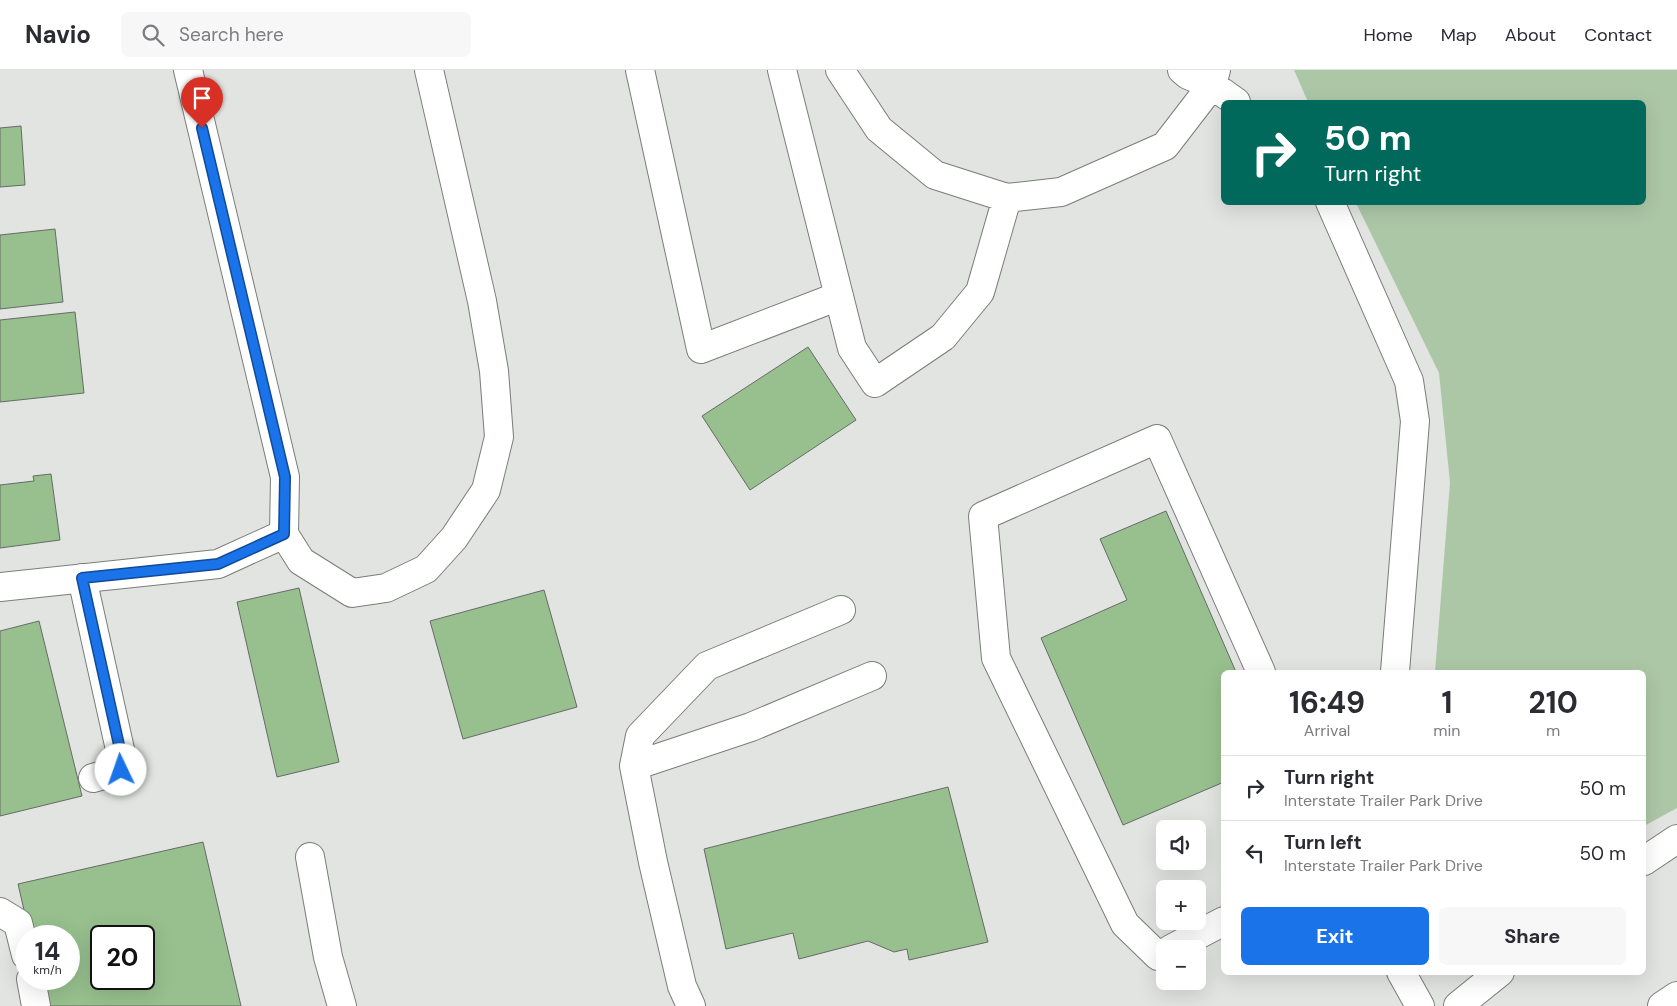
<!DOCTYPE html>
<meta charset="utf-8">
<style>
body{margin:0;font-family:"DM Sans",sans-serif;background:#f7f7f7;color:#2b2b33;height:100vh;display:flex;flex-direction:column;font-size:19px;white-space:nowrap}
*{box-sizing:border-box;margin:0}
p{font-size:16px;color:#7c7c81}
.icon{flex:none;width:28px;height:28px;fill:none;stroke:currentColor;stroke-width:2;stroke-linecap:round;stroke-linejoin:round}
.map{position:relative;flex:1;overflow:hidden}
.details{position:absolute;left:1221px;top:600px;width:425px;height:305px;display:flex;flex-direction:column;background:#fff;border-radius:8px;box-shadow:0 5px 20px #0002}
.details>*{flex:none}
.guide{position:absolute;left:1221px;top:30px;width:425px;height:105px;border-radius:8px;box-shadow:0 5px 20px #0002;background:#00695c;color:#fff;overflow:hidden}
.controls{position:absolute;left:1156px;top:750px;display:grid;gap:10px}
.controls a{display:grid;place-items:center;width:50px;height:50px;border-radius:8px;background:#fff;box-shadow:0 5px 20px #0002;font-size:25px}
.speed{position:absolute;left:15px;top:855px;display:flex;gap:10px;font-size:25px;font-weight:700;text-align:center}
.speed>*{display:grid;place-content:center;width:65px;height:65px;border-radius:50%;background:#fff;box-shadow:0 5px 20px #0002;line-height:1}
.speed small{font-size:12px;font-weight:400}
.speed .limit{border:2px solid #111;border-radius:8px;background:#fff;color:#111}
.pin{position:absolute;display:grid;place-items:center;width:42px;height:42px;color:#fff;margin:-51px -21px;border-radius:50% 50% 50% 0;rotate:-45deg;box-shadow:0 0 5px #0007}
.pin .icon{rotate:45deg}
.me{position:absolute;width:55px;margin:-28px;rotate:357deg;stroke-linejoin:round;filter:drop-shadow(0 0 4px #0008)}
.turn{display:flex;align-items:center;gap:18px;height:105px;padding:0 20px;font-size:22px}
.turn .icon{width:65px;height:65px;stroke-width:2.5}
.turn b{display:block;font-size:35px;line-height:42px}
.eta{display:flex;justify-content:space-evenly;align-items:center;height:85px;text-align:center}
.eta b{font-size:30px;font-weight:700;line-height:35px}
.button{display:flex;gap:10px;margin-top:auto;padding:10px 20px}
.button a{flex:1;height:58px;border-radius:8px;background:#1a73e8;color:#fff;font-size:20px;font-weight:700;line-height:58px;text-align:center}
.button a+a{background:#f7f7f7;color:#2b2b33}
ul{padding:0;list-style:none}
li{display:flex;align-items:center;gap:15px;height:65px;padding:0 20px;border-top:1px solid #e1e1e2}
li div{flex:1}
li b{display:block;font-size:19px}
li em{font-style:normal}
header{display:flex;align-items:center;gap:30px;box-sizing:border-box;height:70px;padding:0 25px;background:#fff;border-bottom:1px solid #e1e1e2}
header strong{font-size:24px}
nav{display:flex;gap:28px;margin-inline-start:auto;font-size:18px}
.search{width:350px;height:45px;background:#f7f7f7;display:flex;align-items:center;gap:12px;box-sizing:border-box;padding:0 18px;border-radius:8px;color:#7c7c81;font-size:19px}
.map>svg:first-child{display:block}
.green{fill:#acc7a6}
.building{fill:#97c08e;stroke:#676a67;fill-rule:evenodd}
.lines{fill:none;stroke-linecap:round;stroke-linejoin:round}
.minor-casing{stroke:#7a7d7a;stroke-width:30}
.minor{stroke:#fff;stroke-width:28}
.route-casing{stroke:#114b97;stroke-width:12}
.route{stroke:#1a73e8;stroke-width:9}
</style>
<header>
<strong>Navio</strong>
<div class="search"><svg class="icon" aria-label="search" viewBox="0 0 24 24"><circle cx="10" cy="10" r="6"/><path d="M15 15l6 6"/></svg>Search here</div>
<nav><a>Home</a><a>Map</a><a>About</a><a>Contact</a></nav>
</header>
<div class="map">
<svg width="1677" height="936" viewBox="0 0 1677 936">
<rect width="100%" height="100%" fill="#e1e4e1"/>
<path class="green" d="M1294,0H1677V738L1644,756V602H1435L1450,413L1439,303L1356,133L1644,132V32H1308Z"/>
<path class="building" d="M21,56L25,115L0,117V58Z
M55,159L63,232L0,239V165Z
M75,242L84,323L0,332V250Z
M808,277L856,350L750,420L702,346Z
M51,404L60,470L0,478V415L34,411L33,406Z
M1166,441L1236,602H1224V712L1123,755L1041,568L1127,530L1100,469Z
M299,518L339,692L277,707L237,532Z
M544,520L577,637L463,669L430,551Z
M39,551L82,726L0,746V561Z
M948,717L988,872L909,890L907,879L894,882L868,871L799,889L793,863L726,879L704,779Z
M203,772L241,936H46L40,909H69V866H30L18,814ZM101,866H144V909H101Z"/>
<g class="lines">
<defs>
<path id="minor" d="M640,0L701,279L839,226
M782,0L852,278L875,313L943,267L980,222L1007,128
M840,0L879,59L935,105L1007,128L1061,122L1165,76L1212,15L1216,0
M1182,0L1188,5L1212,15L1236,32
M1330,132L1409,311L1415,351L1395,602
M284,464L301,491L352,523L386,518L426,499L454,468L486,420L499,367L494,301L482,231L429,0
M82,508L123,693L121,700L93,708
M0,517L218,494L284,464L285,407L188,0
M634,696L751,657L872,606
M310,787L328,887L342,936
M1644,791L1677,769
M0,842L18,853L26,885
M1171,879L1224,851
M1165,882L1158,886L1125,854L996,588L983,446L1157,369L1261,602
M1401,902L1420,936
M31,909L36,936
M691,936L682,916L653,792L634,696L640,666L707,596L841,540
M1458,936L1500,902
M1662,936L1677,926"/>
</defs>
<use href="#minor" class="minor-casing"/>
<use href="#minor" class="minor"/>
</g>
<g class="lines">
<defs>
<path id="route" d="M121,700L123,693L82,508L218,494L284,464L285,407L202,58"/>
</defs>
<use href="#route" class="route-casing"/>
<use href="#route" class="route"/>
</g>
</svg>
<div class="controls">
<a><svg class="icon" aria-label="sound" viewBox="0 0 24 24"><path d="M4 9h4l5-4v14l-5-4H4zM17 9q2 3 0 6"/></svg></a>
<a>+</a>
<a>−</a>
</div>
<div class="speed"><div>14<small>km/h</small></div><div class="limit">20</div></div>
<div class="pin" style="left:202px;top:58px;background:#d93025"><svg class="icon" aria-label="arrive" viewBox="0 0 24 24"><path d="M6 21V4h12l-3 4 3 4H6"/></svg></div>
<svg class="me" style="left:121px;top:700px" viewBox="-20 -20 40 40"><circle r="19" fill="#fff"/><path d="M0-13L10 11 0 6-10 11z" fill="#1a73e8"/></svg>
<div class="guide">
<div class="turn"><svg class="icon" aria-label="right" viewBox="0 0 24 24"><path d="M7 20v-9h11M14 6l5 5-5 5"/></svg><div><b>50 m</b>Turn right</div></div>
</div>
<section class="details">
<div class="eta">
<div><b>16:49</b><p>Arrival</p></div>
<div><b>1</b><p>min</p></div>
<div><b>210</b><p>m</p></div>
</div>
<ul>
<li><svg class="icon" aria-label="right" viewBox="0 0 24 24"><path d="M7 20v-9h11M14 6l5 5-5 5"/></svg><div><b>Turn right</b><p>Interstate Trailer Park Drive</p></div><em>50 m</em></li>
<li><svg class="icon" aria-label="left" viewBox="0 0 24 24"><path d="M17 20v-9H6M10 6l-5 5 5 5"/></svg><div><b>Turn left</b><p>Interstate Trailer Park Drive</p></div><em>50 m</em></li>
</ul>
<div class="button"><a>Exit</a><a>Share</a></div>
</section>
</div>
